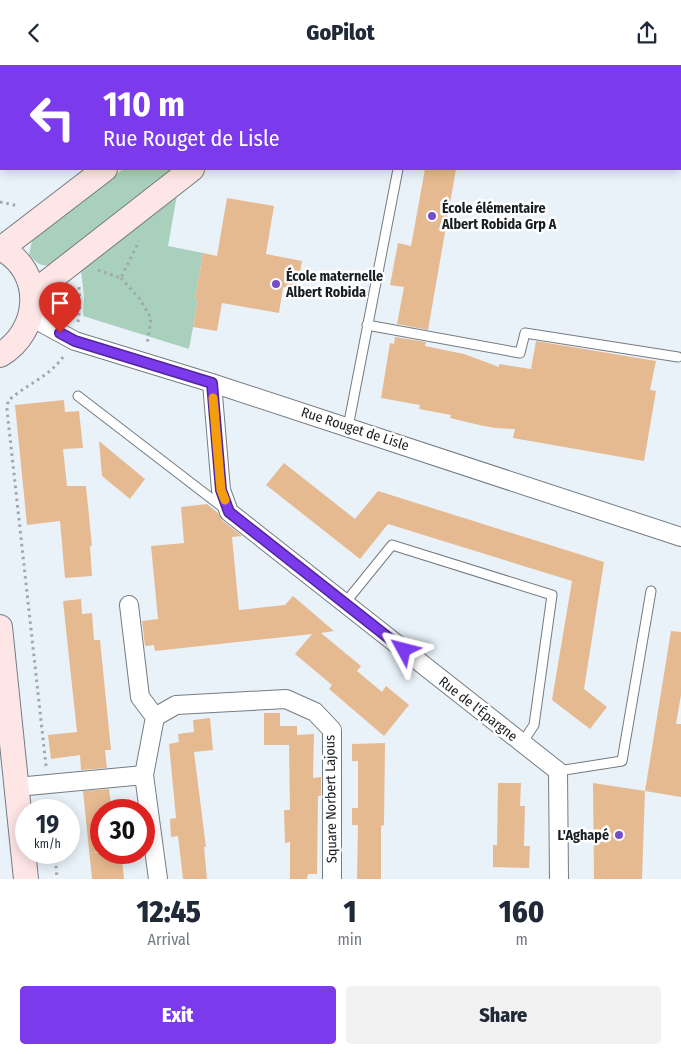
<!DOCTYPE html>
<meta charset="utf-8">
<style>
body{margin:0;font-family:"Fira Sans Condensed",sans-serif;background:#f2f2f3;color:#1f2937;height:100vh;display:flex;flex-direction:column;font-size:19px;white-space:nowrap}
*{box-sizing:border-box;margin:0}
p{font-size:16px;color:#747a83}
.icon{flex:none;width:28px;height:28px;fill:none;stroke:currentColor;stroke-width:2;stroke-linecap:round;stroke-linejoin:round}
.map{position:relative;height:814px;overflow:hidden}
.details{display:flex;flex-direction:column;background:#fff;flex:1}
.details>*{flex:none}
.guide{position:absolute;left:0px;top:0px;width:681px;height:105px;box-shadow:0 2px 12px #0003;background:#7c3aed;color:#fff;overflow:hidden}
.speed{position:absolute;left:15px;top:734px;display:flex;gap:10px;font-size:25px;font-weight:700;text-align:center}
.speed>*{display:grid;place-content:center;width:65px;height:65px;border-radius:50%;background:#fff;box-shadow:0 2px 12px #0003;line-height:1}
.speed small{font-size:12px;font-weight:400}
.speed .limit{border:8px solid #d22;background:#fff;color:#111}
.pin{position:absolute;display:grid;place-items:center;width:42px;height:42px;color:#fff;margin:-51px -21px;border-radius:50% 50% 50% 0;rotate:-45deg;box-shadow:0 0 5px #0007}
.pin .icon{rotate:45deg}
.me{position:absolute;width:55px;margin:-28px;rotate:308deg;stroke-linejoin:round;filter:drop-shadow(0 0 4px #0008)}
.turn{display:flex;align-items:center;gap:18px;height:105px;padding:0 20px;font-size:22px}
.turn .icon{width:65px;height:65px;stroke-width:2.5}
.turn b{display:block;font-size:35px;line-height:42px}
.eta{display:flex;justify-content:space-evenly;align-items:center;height:85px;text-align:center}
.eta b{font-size:30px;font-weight:800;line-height:35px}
.primary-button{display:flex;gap:10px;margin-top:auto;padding:10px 20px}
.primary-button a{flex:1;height:58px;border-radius:5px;background:#7c3aed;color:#fff;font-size:20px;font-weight:800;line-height:58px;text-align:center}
.primary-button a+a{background:#f2f2f3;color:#1f2937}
header{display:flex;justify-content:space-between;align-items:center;height:65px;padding:0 20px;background:#fff;font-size:22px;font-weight:800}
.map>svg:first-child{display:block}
.green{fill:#a8d0bc}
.building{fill:#e6ba91}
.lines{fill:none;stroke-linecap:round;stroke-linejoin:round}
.lane-casing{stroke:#747c83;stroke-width:11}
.street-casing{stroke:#747c83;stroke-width:20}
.secondary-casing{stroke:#747c83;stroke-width:26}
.path{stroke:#a0a7ac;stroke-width:3;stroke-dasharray:2.5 4;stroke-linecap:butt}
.lane{stroke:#fff;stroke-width:9}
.street{stroke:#fff;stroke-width:18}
.secondary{stroke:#fee5e6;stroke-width:24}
.route-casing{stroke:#51269a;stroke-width:12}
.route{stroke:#7c3aed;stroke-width:9}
.slow{stroke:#f59e0b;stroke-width:9}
.poi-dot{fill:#754dc6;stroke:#fefefe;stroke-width:2}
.labels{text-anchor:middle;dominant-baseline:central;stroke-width:5;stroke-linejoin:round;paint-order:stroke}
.poi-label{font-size:14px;font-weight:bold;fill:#1a1e20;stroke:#fefefe;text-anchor:start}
.street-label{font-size:14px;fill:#1a1e20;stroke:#fefefe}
</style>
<header><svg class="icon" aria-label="back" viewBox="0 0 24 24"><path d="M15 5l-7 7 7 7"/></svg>GoPilot<svg class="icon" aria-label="share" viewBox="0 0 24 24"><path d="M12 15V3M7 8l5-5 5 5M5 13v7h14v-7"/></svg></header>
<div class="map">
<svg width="681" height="814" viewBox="0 0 681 814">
<rect width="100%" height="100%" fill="#e9f2f9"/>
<path class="green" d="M123,104H174L52,200C41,202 36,198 29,189L32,176Z
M177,130L168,181L203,188L195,234L198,235L189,284L83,251L84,232L81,206Z"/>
<path class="building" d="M425,104H456L428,265L397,259L404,222L390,220L398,178L411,181Z
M227,133L274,141L266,189L302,196L297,224L283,222L279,248L222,238L217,266L193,262L198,235L195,234L203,188L217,191Z
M395,272L426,277L425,281L464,289L499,302V299L531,304L536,276L656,296L650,325L656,326L644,396L513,373L515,364L495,363L479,360L450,353L451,350L419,344L420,340L381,333L390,278L394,279Z
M64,335L65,347L79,346L83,383L63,384L67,421H86L92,481H90L92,511L65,513L60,456L27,460L15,340Z
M99,376L145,414L130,434L102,411Z
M284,398L355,454L378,426L604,497L584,624L607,642L590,664L552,635L572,516L388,459L360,494L266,420Z
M207,439L218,448L222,455L242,471L232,472L239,545L285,540L293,531L334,566L321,568L361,601L357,606L382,627L386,621L409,640L384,671L329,624L332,620L295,589L312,569L155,586L154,580L145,581L142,556L158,554L151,481L184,478L181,442Z
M81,534L82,549L92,548L94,575H100L111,685H105L107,703L81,705L80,690L51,694L48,670L77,667L63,536Z
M671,566L681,567V630L676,659H681V732L645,726Z
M264,648H280V661H297V670L314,669L313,713L321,712V731H318L317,809H308L307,814H290V777L285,778L284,745H290L289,680H264Z
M210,653L213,685L194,687L206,782H204L207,814H183L178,771L171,772L170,754L176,753L169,679L179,677L178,669L194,667L193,655Z
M385,678L384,760L381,761V814H357L358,760H352V743H358V696H352V679Z
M498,718H521L520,741H525L524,781H530L529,803L493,802V780H497Z
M593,718L645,726L642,814H594Z
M109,724L112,745H101V787L90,788H115L116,794H122L124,814H92L83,726Z"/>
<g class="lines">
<defs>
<path id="lane" d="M417,1L418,0
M367,260L520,288L525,268L678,292
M78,331L225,444
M348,362L398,104
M345,538L392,480L552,530L534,660L522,678
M558,706L622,696L651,526"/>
<path id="street" d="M192,1V0
M31,252L75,276L212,318L681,472
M212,318L221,425L229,447L558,706L559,814
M129,540L140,632L155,652
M17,722L144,710
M158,814L144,710L155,652L176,640L286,634L315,647L332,665V814"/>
<path id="secondary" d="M237,1L238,0
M322,1L324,0
M0,183C45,206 41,266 0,290
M2,183L105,104
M33,228L192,104
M0,562L26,814"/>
</defs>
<use href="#lane" class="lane-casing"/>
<use href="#street" class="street-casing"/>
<use href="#secondary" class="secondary-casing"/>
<path class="path" d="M0,137L19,141
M98,205L121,213L139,176
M121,213L139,233L151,253L147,280
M78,257L80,242L79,221
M46,701L7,345L8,336C25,320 49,312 63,292
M50,737V745
M55,788L57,814"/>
<use href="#lane" class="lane"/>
<use href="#street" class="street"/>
<use href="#secondary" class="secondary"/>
</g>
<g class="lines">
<defs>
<path id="route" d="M60,268L75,276L212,318L221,425L229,447L404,585"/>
</defs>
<use href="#route" class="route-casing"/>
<use href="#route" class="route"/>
<path class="slow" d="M213,333L221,425L225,435"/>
</g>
<g class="poi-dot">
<circle cx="432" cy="151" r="5"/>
<circle cx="276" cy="219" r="5"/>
<circle cx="619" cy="770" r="5"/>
</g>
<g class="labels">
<g class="poi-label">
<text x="442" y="143">École élémentaire<tspan x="442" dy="16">Albert Robida Grp A</tspan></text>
<text x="286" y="211">École maternelle<tspan x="286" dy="16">Albert Robida</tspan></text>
<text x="609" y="770" text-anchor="end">L'Aghapé</text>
</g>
<g class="street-label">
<text transform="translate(355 364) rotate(18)">Rue Rouget de Lisle</text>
<text transform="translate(478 644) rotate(38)">Rue de l'Épargne</text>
<text transform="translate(331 734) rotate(-91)">Square Norbert Lajous</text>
</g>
</g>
</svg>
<div class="speed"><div>19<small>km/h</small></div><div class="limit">30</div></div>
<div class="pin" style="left:60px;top:268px;background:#d93025"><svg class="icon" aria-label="arrive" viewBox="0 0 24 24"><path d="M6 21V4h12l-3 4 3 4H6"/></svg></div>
<svg class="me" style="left:404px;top:585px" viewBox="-20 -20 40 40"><path d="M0-17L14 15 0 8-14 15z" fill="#7c3aed" stroke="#fff" stroke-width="4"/></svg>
<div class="guide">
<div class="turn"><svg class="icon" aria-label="left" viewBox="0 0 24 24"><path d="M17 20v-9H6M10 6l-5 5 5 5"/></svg><div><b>110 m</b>Rue Rouget de Lisle</div></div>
</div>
</div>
<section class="details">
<div class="eta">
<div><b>12:45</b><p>Arrival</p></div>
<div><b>1</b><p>min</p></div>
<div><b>160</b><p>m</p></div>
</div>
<div class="primary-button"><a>Exit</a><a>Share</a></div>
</section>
